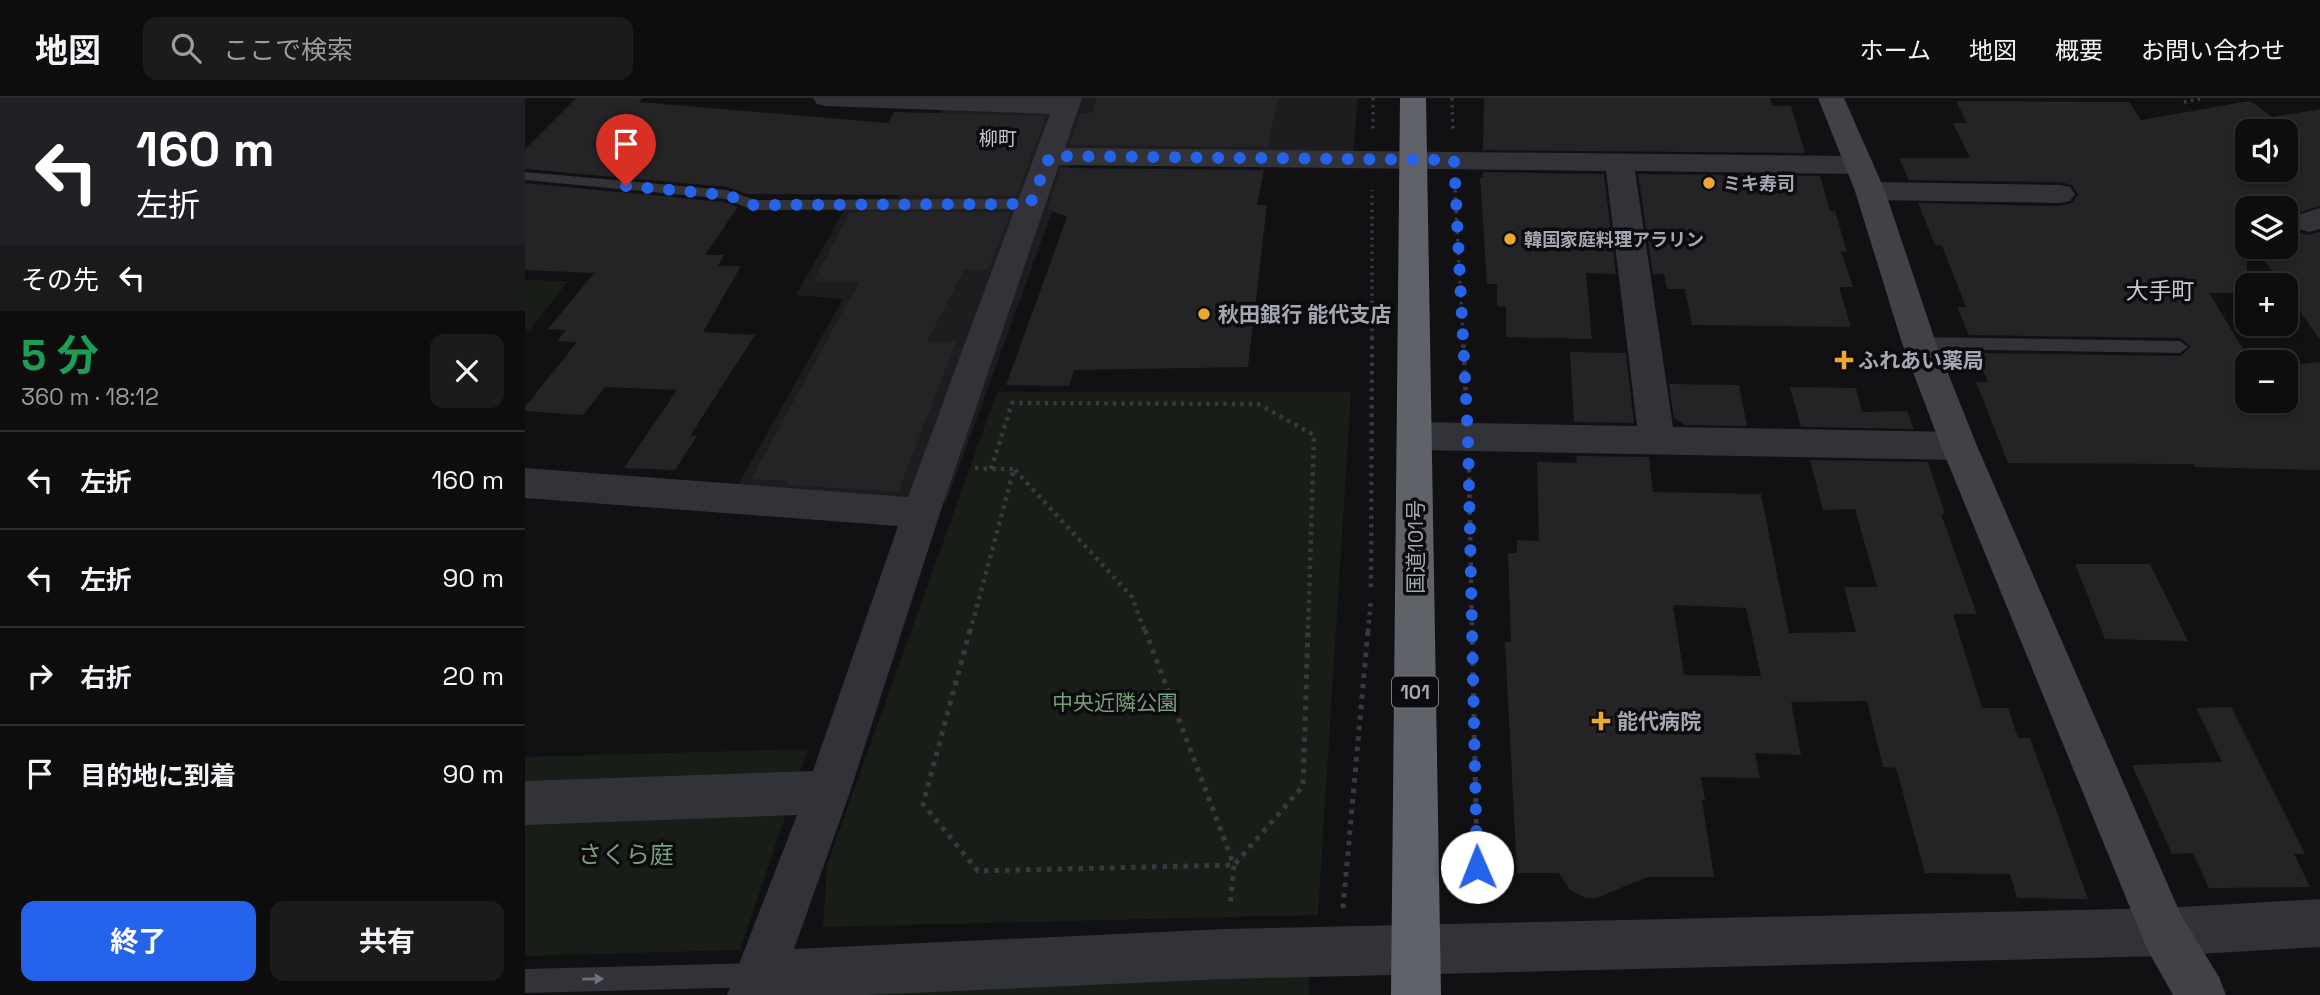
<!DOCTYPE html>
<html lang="ja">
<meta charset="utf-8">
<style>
body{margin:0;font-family:"Space Grotesk","Noto Sans JP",sans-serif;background:#1b1b1c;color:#f1f3f6;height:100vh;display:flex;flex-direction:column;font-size:26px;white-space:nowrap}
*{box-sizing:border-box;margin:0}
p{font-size:23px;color:#9a9c9e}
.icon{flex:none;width:38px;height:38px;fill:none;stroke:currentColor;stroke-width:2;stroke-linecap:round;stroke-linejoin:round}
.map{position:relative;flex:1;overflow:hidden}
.panel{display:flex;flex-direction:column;background:#0d0d0e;width:525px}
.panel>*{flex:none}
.top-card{background:#202124;color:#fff;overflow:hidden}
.controls{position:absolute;left:1710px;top:21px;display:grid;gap:14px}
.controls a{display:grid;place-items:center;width:63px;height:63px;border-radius:14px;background:#0d0d0e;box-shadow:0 4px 10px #0003,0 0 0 2px #2d2d2e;font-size:35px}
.pin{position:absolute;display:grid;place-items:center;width:60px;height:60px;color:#fff;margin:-72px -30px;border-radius:50% 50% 50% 0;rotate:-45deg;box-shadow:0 0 7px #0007}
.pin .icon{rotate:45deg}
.me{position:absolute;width:77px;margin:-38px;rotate:359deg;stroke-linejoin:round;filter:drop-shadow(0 0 5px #0008)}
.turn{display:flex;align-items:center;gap:24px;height:147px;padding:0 21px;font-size:32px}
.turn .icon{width:91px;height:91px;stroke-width:2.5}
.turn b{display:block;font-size:49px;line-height:60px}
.then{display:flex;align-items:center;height:66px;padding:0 21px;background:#0003;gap:14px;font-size:26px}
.round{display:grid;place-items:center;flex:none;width:74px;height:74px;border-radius:14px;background:#1b1b1c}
.headline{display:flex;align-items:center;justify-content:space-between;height:119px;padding:0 21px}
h1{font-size:42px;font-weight:700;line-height:52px;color:#1e9e55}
.action{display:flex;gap:14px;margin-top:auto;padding:14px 21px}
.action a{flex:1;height:80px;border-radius:14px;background:#2563eb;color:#fff;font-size:28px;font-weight:700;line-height:80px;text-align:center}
.action a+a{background:#1b1b1c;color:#f1f3f6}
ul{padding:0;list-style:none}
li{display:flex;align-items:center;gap:21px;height:98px;padding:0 21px;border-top:2px solid #2d2d2e}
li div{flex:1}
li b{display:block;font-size:26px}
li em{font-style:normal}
header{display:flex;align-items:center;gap:42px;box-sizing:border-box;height:98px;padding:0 35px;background:#0d0d0e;border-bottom:2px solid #2d2d2e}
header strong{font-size:33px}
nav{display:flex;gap:38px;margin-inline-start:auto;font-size:24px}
.search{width:490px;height:63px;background:#1b1b1c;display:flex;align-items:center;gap:18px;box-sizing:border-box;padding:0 24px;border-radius:14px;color:#9a9c9e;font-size:26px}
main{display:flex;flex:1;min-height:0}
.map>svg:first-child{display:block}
.built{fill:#1d1d20}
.green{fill:#181d18}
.building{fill:#242427;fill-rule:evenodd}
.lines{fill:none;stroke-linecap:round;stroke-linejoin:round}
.path-far2{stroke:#383a3f;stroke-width:3.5;stroke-dasharray:2.5 4.5;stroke-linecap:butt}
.path-far1{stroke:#383a3f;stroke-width:4.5;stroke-dasharray:3.5 5;stroke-linecap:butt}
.path{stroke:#383a3f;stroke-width:5;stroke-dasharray:4.5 6;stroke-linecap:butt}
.lane{fill:#323338;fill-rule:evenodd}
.street{fill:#323338;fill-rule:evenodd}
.secondary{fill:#404248;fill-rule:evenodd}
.highway{fill:#5f6269;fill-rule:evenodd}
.oneway{fill:#70737c}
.route{stroke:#2563eb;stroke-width:12;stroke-dasharray:0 21.6}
.poi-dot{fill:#eea72e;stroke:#0c0c0e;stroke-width:2.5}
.labels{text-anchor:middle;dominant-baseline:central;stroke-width:7;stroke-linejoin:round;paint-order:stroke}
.far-poi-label{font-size:18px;font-weight:bold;fill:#a3a8b3;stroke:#0c0c0e;text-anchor:start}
.far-neighbourhood-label{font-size:19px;fill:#c4c7cf;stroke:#0c0c0e}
.shield{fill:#0c0c0e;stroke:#767982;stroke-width:2}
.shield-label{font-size:19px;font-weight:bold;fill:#a3a8b3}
.poi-label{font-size:21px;font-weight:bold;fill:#a3a8b3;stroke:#0c0c0e;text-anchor:start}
.street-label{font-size:21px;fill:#a3a8b3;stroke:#0c0c0e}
.park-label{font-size:21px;fill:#7a9e7b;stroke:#0c0c0e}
.neighbourhood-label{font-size:23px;fill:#c4c7cf;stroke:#0c0c0e}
.near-park-label{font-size:24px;fill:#7a9e7b;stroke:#0c0c0e}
</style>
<header>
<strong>地図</strong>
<div class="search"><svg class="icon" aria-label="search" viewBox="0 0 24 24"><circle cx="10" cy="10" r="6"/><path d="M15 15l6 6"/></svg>ここで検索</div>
<nav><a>ホーム</a><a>地図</a><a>概要</a><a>お問い合わせ</a></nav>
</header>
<main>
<section class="panel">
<div class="top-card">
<div class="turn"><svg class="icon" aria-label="left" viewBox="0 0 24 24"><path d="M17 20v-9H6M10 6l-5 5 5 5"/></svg><div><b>160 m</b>左折</div></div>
<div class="then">その先<svg class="icon" aria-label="left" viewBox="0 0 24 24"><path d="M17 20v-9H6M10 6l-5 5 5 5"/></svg></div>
</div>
<div class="headline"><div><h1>5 分</h1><p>360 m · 18:12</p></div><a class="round"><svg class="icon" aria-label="close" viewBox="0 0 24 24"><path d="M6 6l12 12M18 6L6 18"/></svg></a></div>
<ul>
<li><svg class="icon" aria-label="left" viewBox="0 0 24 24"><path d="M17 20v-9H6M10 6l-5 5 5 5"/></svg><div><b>左折</b></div><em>160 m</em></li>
<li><svg class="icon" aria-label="left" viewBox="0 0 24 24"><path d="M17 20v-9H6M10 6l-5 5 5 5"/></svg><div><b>左折</b></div><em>90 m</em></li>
<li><svg class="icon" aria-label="right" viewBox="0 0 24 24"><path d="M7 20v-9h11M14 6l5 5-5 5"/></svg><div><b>右折</b></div><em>20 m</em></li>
<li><svg class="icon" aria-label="arrive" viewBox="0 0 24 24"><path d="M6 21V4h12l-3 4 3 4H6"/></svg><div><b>目的地に到着</b></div><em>90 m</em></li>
</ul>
<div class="action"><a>終了</a><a>共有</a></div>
</section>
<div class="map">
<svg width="1795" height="897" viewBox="0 0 1795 897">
<rect width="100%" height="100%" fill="#111113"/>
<path class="built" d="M346,0H833L828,56L550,51L421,405L210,392L318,201L271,197L325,102L373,100L419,8Z"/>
<path class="green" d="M0,182L43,183L5,232L0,231Z
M472,294H826L793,817L298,829L302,767Z
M283,651L215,852L0,858V659Z
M784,870V897H271Z"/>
<path class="building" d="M51,0H118L114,4L363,25L369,14L521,18L492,98L222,96L202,89L0,71V51Z
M572,0H753L743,49L544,47L555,15H567Z
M959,0H1245L1247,8H1266L1280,55L958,52Z
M1431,3L1604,4L1616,22L1725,3L1747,19L1795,11V108L1772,115L1767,123L1772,134L1783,137L1795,134V242L1760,192V187H1757L1730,149H1760V110H1722V195H1684L1726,264H1722V303H1760V267L1795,264V372L1670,369L1668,366L1483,365L1451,284H1463L1451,255L1655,258L1666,249L1655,240L1444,237L1432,209H1441L1417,148L1410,147L1393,105L1535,108L1547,105L1553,96L1547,87L1535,84L1384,82L1374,60H1445L1428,25H1442ZM1722,33H1760V72H1722Z
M536,70L739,72L732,107H742L723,269L549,272L544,288L481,287L542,119L522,111Z
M958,74L1079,76L1091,176L1061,175L1067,241L981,239V209L972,208V186H962L955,79H958Z
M1113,76L1295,78L1305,113H1310L1322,154L1316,153L1328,189H1314L1326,229L1167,227L1160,191H1142L1139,176H1128Z
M0,85L199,104L213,109L180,157H199L193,168H216L178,234L230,237L165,338H172L150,372L99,370L152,292L80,289L58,317L0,313V309L52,244L32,243L41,232L23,231L69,175L0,172Z
M325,114H486L463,172H439L402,244H431L373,394L262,387L264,383L226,381L334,184H288Z
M1045,254L1101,255L1109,325L1049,324Z
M1144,286L1214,287L1222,328L1160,327L1149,320Z
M1265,289L1331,290L1337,314L1382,313L1389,331L1276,329Z
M1051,358L1124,359L1128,394L1236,396L1264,535L1331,534L1319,489H1352L1330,411L1298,412L1285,362L1403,364L1420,416H1416L1452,516H1428L1457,610H1483L1493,640H1505L1563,801L1492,800L1485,776L1400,775L1371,670L1358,669L1342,603L1266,604L1276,657L1230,655L1235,680L1176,679L1180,702H1177L1189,779H1123L1071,800H1061L1045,792L1034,775H992L980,544H986L983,455H992V442L1014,443L1012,364L1052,365ZM1148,507L1221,510L1236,578L1159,577Z
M1550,466H1625L1663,543L1580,541Z
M1706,609L1780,756H1769L1785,789L1684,790L1668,755L1647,756L1607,667L1697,664L1671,610Z"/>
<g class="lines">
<path class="path-far2" d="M848,0V34
M927,0L928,34
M1659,4L1679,0
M930,92L938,240
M847,240V92"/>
<path class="path-far1" d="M938,238L941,303
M450,370L466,371
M466,371L487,305L733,306L789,337L783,534
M944,371L947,534
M490,372L607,499L620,534
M846,489L847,238
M445,534L489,371H466
M843,534L846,501"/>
<path class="path" d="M445,532L398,706L453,773L709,767L778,688L783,532
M620,532L709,767L705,809
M947,532L953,804
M818,810L843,532"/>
<path class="lane" d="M0,74L202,92L230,102L505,101L512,106L505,111L228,112L200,101L0,82Z
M1394,239L1655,243L1663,249L1655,255L1394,251L1386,245Z
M233,865L242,868L245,877L242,886L233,889L0,895V871Z"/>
<path class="street" d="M288,0H557L540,50L1334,58L1344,61L1348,67L1344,73L1334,76L1110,73L1148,329L1434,334L1447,338L1452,348L1447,358L1434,362L890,352L877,348L872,338L877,328L890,324L1112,328L1081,73L534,67L415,415L325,694L269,851L700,831L1639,810L1795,801V849L1639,858L700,881L341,897H202L272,717L0,727V683L288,673L373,428L0,400V370L383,399L525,16L301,8L292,6Z
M1345,84L1535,87L1545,89L1550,96L1545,103L1535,105L1345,102L1335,99L1330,93L1335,87Z
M1795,110V131L1784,134L1773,131L1769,124L1773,117Z"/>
<path class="secondary" d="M1293,0H1319L1360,93L1411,245L1452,348L1656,817L1694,879L1701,897H1648L1622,851L1416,348L1377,245L1330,93Z"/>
<path class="highway" d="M875,0H901L916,897H866Z"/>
</g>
<defs><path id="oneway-solid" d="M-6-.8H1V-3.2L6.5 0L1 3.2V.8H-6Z" transform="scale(1.75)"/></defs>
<use class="oneway" href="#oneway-solid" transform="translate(68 881) rotate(-1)"/>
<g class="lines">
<path class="route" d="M101,88L202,97L228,107L505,106L525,58L929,62L943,340L952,769"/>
</g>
<g class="poi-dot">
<circle cx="1184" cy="85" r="7"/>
<circle cx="985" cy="141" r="7"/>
<circle cx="679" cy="216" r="7"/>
<path d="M1315.5 251.5h7v7h7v7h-7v7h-7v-7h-7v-7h7z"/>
<path d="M1072.5 612.5h7v7h7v7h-7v7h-7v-7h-7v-7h7z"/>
</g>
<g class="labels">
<g class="far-poi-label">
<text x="1198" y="85">ミキ寿司</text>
<text x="999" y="141">韓国家庭料理アラリン</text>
</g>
<g class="far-neighbourhood-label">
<text x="473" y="40">柳町</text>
</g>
<rect class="shield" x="867" y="578.5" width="46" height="31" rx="5"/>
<g class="shield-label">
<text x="890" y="594">101</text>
</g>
<g class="poi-label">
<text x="693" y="216">秋田銀行 能代支店</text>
<text x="1333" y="262">ふれあい薬局</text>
<text x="1092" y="623">能代病院</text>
</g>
<g class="street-label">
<text transform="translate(890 449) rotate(-90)">国道101号</text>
</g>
<g class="park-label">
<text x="590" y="604">中央近隣公園</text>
</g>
<g class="neighbourhood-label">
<text x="1635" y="193">大手町</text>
</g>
<g class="near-park-label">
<text x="101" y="756">さくら庭</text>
</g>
</g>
</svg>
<div class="controls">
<a><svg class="icon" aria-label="sound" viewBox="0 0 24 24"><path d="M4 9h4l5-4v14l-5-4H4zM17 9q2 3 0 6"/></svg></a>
<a><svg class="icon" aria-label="layers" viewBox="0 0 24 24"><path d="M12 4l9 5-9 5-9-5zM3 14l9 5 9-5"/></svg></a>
<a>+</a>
<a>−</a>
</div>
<div class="pin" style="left:101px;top:88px;background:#d93025"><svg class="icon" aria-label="arrive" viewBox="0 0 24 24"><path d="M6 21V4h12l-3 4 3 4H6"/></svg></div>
<svg class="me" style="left:952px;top:769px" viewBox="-20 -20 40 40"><circle r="19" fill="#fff"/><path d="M0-13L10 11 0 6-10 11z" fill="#2563eb"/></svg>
</div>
</main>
